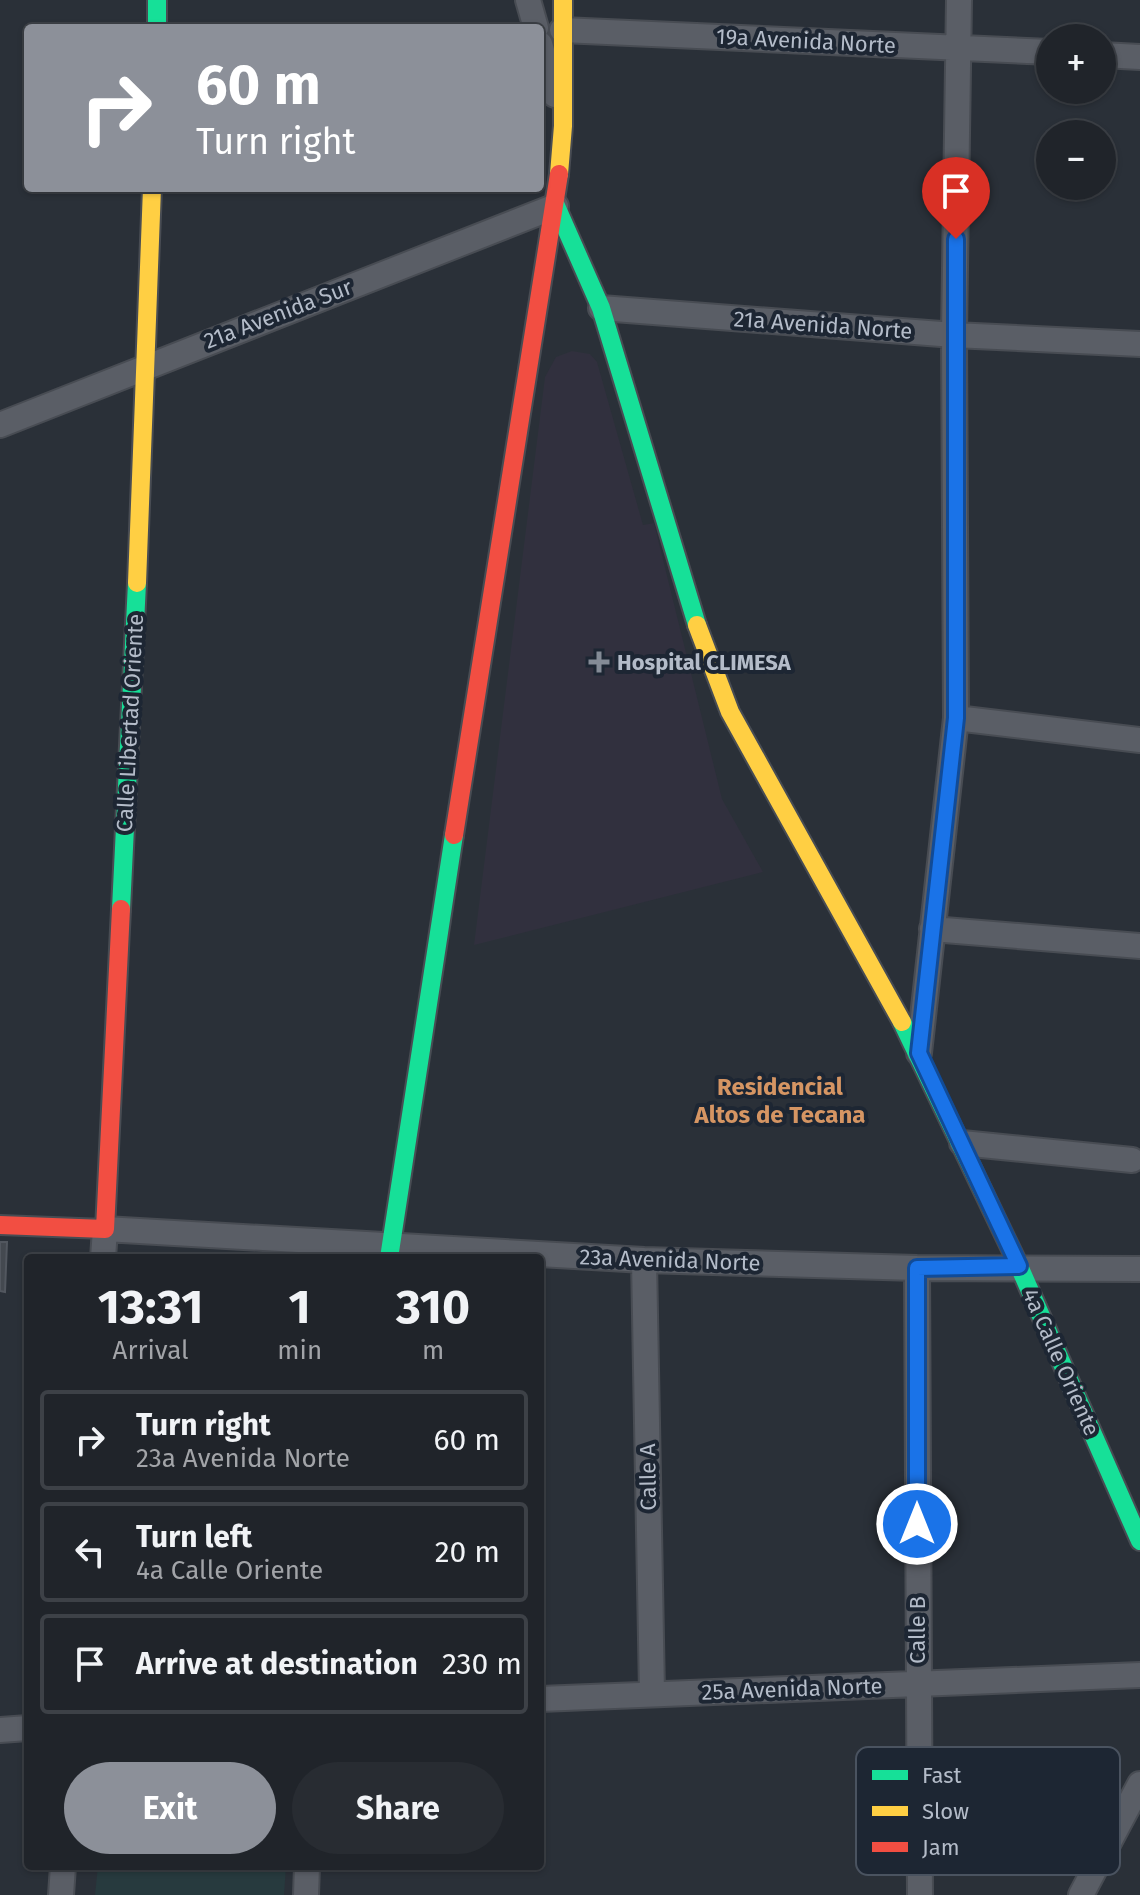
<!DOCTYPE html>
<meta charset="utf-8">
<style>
body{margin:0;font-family:"Fira Sans",sans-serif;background:#282c32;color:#f1f3f6;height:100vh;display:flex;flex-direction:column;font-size:30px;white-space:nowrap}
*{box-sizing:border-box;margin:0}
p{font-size:26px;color:#a2a4a8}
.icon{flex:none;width:44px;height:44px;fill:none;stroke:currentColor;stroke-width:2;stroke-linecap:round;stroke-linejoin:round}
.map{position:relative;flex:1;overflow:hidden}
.side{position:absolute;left:24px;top:1254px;width:520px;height:616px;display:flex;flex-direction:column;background:#20242a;border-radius:8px;box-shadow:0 2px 6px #0004,0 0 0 2px #3d4147}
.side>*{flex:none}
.banner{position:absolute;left:24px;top:24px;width:520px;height:168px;border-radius:8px;box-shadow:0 2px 6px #0004,0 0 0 2px #3d4147;background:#8c9099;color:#fff;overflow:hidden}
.controls{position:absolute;left:1036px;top:24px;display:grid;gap:16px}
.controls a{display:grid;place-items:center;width:80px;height:80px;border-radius:50%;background:#20242a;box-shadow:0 2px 6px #0004,0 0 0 2px #3d4147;font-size:40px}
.pin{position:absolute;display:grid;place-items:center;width:68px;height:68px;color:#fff;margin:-82px -34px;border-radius:50% 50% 50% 0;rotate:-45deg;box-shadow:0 0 8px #0007}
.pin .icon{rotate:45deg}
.me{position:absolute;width:88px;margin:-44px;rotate:0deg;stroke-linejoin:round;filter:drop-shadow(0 0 6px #0008)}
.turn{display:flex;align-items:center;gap:28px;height:168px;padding:0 40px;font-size:36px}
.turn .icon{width:104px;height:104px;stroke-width:2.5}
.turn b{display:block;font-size:56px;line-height:68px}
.eta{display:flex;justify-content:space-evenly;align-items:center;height:136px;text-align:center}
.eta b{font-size:48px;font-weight:700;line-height:56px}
.button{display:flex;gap:16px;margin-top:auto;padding:16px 40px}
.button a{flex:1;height:92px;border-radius:48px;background:#8c9099;color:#fff;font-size:32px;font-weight:700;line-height:92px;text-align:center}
.button a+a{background:#282c32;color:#f1f3f6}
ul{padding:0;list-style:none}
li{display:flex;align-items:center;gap:24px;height:100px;margin:0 16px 12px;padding:0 24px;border:4px solid #3d4147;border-radius:8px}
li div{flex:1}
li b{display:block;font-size:30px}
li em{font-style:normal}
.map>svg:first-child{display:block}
.medical{fill:#31303e}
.green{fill:#273a3e}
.building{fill:#444950;stroke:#52575f;stroke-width:2}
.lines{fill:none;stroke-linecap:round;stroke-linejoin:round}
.street-casing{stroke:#484c53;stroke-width:28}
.fast-casing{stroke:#484c53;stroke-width:22}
.slow-casing{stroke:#484c53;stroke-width:22}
.jam-casing{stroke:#484c53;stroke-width:22}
.street{stroke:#5a5e66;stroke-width:24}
.fast{stroke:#16e098;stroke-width:18}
.slow{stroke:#ffcf43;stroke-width:18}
.jam{stroke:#f24e42;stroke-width:18}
.route-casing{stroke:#114b97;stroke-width:20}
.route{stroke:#1a73e8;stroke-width:14}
.poi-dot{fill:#848b96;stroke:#1d2633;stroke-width:3}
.labels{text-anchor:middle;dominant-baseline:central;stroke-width:8;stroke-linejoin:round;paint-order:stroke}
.street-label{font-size:22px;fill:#b4bcc9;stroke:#1d2633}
.poi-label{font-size:22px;font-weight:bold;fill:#b4bcc9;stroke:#1d2633;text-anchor:start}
.neighbourhood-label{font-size:24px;font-weight:bold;fill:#d59563;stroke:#1d2633}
.key{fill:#1d2633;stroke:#4a5360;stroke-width:2}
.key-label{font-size:22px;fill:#b4bcc9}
</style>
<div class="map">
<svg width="1140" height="1895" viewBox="0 0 1140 1895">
<rect width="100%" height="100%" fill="#2a3038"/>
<path class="medical" d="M572,351L590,354L597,362L643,525L654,523L722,799L763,872L474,945L545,377L556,357Z"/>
<path class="green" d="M98,1866H286L284,1895H95Z"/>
<path class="building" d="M0,1242H7L5,1292L0,1291Z"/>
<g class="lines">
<defs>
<path id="street" d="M528,0L536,28
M562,30L1050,52
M540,44L555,95
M1102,55L1140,57
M601,308L954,335L1140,344
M0,425L556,206
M956,718L1140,740
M932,929L1140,946
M919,1053L956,718L954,335L959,0
M962,1143L1132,1160
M103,1258L105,1229L644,1260L917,1268L1140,1269
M644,1260L652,1693
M917,1268L920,1895
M540,1699L1140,1675
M0,1730L28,1728
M61,1895L63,1866
M306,1895L307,1866
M1081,1895L1140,1784"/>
<path id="fast" d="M157,0V28
M556,206L601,308L697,625
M121,909L137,583
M902,1022L1019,1266L1140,1541
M389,1258L454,835"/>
<path id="slow" d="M559,174L563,126V0
M137,583L152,188
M697,625L730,712L902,1022"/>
<path id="jam" d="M454,835L559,174
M0,1225L105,1229L121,909"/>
</defs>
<use href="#street" class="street-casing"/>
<use href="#fast" class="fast-casing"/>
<use href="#slow" class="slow-casing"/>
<use href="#jam" class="jam-casing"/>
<use href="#street" class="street"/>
<use href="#fast" class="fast"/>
<use href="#slow" class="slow"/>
<use href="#jam" class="jam"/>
</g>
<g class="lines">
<defs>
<path id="route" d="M917,1524V1268L1019,1266L919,1053L956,718V239"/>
</defs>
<use href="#route" class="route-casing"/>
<use href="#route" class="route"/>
</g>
<path class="poi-dot" d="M595 650h8v8h8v8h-8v8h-8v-8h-8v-8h8z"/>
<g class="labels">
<g class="street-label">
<text transform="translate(806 41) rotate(3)">19a Avenida Norte</text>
<text transform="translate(278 314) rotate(-21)">21a Avenida Sur</text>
<text transform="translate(823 325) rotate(4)">21a Avenida Norte</text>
<text transform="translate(130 723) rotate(-87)">Calle Libertad Oriente</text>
<text transform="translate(670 1260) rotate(2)">23a Avenida Norte</text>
<text transform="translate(1061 1362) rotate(66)">4a Calle Oriente</text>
<text transform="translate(648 1477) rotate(-91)">Calle A</text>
<text transform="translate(917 1630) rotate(-90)">Calle B</text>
<text transform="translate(792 1689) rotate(-2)">25a Avenida Norte</text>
</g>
<g class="poi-label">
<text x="617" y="662">Hospital CLIMESA</text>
</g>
<g class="neighbourhood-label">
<text x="780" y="1087">Residencial<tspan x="780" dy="28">Altos de Tecana</tspan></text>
</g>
</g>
<rect x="856" y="1747" width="264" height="128" rx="12" class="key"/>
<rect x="872" y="1770" width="36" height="10" fill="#16e098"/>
<rect x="872" y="1806" width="36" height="10" fill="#ffcf43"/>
<rect x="872" y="1842" width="36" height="10" fill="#f24e42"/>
<g class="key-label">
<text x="922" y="1783">Fast</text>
<text x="922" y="1819">Slow</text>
<text x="922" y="1855">Jam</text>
</g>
</svg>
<div class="controls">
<a>+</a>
<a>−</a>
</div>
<div class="pin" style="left:956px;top:239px;background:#d93025"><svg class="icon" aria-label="arrive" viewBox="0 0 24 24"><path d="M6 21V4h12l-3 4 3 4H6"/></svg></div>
<svg class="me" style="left:917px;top:1524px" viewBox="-20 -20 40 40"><circle r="17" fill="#1a73e8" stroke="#fff" stroke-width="3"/><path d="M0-11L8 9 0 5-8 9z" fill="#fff"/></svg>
<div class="banner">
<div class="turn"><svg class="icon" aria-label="right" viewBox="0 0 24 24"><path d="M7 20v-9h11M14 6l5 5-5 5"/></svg><div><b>60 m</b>Turn right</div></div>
</div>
<section class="side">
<div class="eta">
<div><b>13:31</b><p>Arrival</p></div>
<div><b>1</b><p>min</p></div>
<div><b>310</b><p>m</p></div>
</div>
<ul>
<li><svg class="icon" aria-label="right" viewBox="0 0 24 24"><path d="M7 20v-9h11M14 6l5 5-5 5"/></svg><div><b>Turn right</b><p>23a Avenida Norte</p></div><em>60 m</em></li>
<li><svg class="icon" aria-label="left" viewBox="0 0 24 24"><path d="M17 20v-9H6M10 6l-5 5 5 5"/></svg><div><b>Turn left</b><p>4a Calle Oriente</p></div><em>20 m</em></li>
<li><svg class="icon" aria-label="arrive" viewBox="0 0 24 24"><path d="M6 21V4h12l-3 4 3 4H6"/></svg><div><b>Arrive at destination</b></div><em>230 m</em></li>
</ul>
<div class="button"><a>Exit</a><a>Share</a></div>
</section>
</div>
